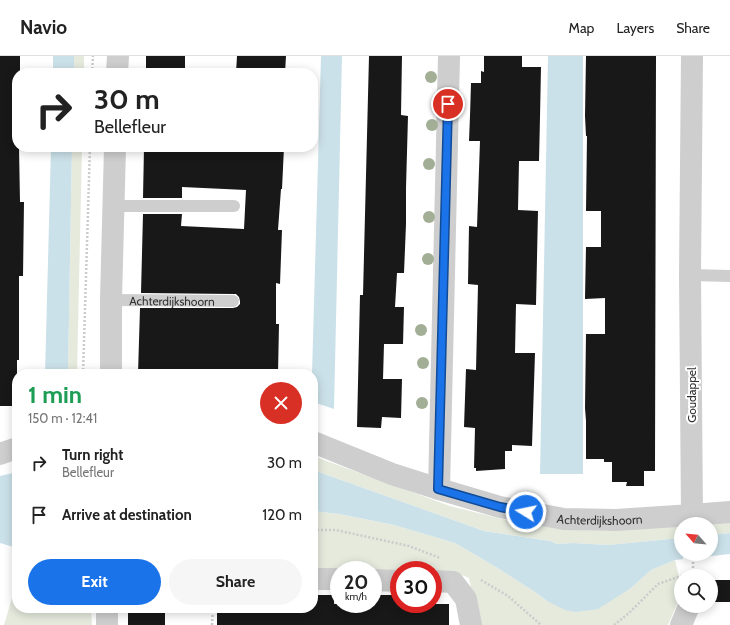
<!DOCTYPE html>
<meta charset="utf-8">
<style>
body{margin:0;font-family:Cabin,sans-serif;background:#f6f6f6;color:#222;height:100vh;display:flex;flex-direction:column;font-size:15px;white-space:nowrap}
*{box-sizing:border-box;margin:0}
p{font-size:13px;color:#767676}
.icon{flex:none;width:22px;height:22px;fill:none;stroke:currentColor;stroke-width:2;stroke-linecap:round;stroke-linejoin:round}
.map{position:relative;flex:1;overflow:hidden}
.panel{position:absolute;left:12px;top:313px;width:306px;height:244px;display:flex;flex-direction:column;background:#fff;border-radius:16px;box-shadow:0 2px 10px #0003}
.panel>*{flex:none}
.hud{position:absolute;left:12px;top:12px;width:306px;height:84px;border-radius:16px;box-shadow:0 2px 10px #0003;background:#fff;color:#222;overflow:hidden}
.needle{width:26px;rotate:297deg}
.buttons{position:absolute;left:674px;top:461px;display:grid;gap:8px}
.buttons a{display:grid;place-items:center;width:44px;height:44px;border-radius:50%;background:#fff;box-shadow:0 2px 10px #0003;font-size:20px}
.speed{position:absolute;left:330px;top:505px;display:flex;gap:8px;font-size:20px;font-weight:700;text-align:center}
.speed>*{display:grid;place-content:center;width:52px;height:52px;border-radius:50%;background:#fff;box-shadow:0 2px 10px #0003;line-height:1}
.speed small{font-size:10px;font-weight:400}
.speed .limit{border:6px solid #d22;background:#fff;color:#111}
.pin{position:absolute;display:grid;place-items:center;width:34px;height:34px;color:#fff;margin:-17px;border:2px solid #fff;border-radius:50%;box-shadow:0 1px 4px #0007}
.me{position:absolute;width:44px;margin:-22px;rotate:280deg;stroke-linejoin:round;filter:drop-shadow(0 0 3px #0008)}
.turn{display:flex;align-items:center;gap:14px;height:84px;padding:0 16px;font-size:18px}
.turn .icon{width:52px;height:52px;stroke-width:2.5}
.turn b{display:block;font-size:28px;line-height:34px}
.round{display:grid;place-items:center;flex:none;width:42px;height:42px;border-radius:21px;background:#f6f6f6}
.headline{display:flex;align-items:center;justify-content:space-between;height:68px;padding:0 16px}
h1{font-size:24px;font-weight:700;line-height:30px;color:#1e9e55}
.button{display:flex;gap:8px;margin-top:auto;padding:8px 16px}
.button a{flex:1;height:46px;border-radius:24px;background:#1a73e8;color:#fff;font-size:16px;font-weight:700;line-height:46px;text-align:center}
.button a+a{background:#f6f6f6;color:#222}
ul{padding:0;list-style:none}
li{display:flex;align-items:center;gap:12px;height:52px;padding:0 16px}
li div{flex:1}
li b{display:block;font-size:15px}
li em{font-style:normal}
header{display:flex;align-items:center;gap:24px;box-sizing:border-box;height:56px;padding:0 20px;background:#fff;border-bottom:1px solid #e0e0e0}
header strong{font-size:19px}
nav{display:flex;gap:22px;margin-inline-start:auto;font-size:14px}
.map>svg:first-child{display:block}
.green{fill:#e5eadd}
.water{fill:#cbe1e9}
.pier{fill:#fff}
.building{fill:#181818}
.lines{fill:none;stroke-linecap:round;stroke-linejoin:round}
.path{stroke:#cbcbcb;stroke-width:2.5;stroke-dasharray:2 2;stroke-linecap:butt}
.service{stroke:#cecece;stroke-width:12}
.minor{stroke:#cecece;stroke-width:22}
.tree{fill:#a3ae96}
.route-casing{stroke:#114b97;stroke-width:10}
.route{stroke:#1a73e8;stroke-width:7}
.labels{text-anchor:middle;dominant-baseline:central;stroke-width:4;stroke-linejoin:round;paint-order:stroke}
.street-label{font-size:12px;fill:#313131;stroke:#fff}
</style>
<header>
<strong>Navio</strong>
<nav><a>Map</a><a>Layers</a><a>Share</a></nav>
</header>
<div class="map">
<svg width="730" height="569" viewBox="0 0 730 569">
<rect width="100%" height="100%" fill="#fff"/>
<path class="green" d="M74,0H84V17H74Z
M72,91H82L77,318H68Z
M313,400L450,450L514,466L579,474L607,475L730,463V477L711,479V468H681V482L608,489L573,487L557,488L550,485L484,475L313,414Z
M313,455L339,458L394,469L455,487L496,511L535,536L547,545L631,532L651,514L675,504L681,529V539L668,569H479L469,522L452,515H433V514H313Z
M17,525V552H91L92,569H4Z"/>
<path class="water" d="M53,0H74V17H53Z
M321,0H342L334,353L313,346V318H312Z
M548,0H583V418H540Z
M51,91H72L68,318H45Z
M313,414L484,475L550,485L557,488L573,487L608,489L681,482V498H711V479L730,477V498L675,504L651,514L631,532L598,553L576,556L565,554L547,545L535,536L496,511L455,487L394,469L339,458L313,455Z
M17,416V492L0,487V420Z"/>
<path class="pier" d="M683,498H704V503L683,505Z"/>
<path class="building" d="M0,0H20V17H17V91H19L20,146H24L23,220H19V304H17V350H0Z
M146,0H185V17H146Z
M237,0H286L285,17H236Z
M369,0H402L401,59L408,60L406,132V168L404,217H397L395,251H404L403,288H384L383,323H402L401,362L382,361L381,372L357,371L360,239H363Z
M484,0H522V11H541L540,61L539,105H519L518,154L538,155L536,249L516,248L515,297H535L532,390L512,389V395H505V413L476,415V412H474L475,372L464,371L466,313L476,314L478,229L468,228L469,170L477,171L480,85H469L470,60L471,27H481V15L484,16Z
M586,0H656L655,415H644V430H626L627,426H612V406H604V403H586V365L585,352L586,278H605V242L585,243L586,191H601V155H586L587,80H586L585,60Z
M144,91H284L282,133H281L278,174H282L280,228L276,227V268H279L278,318H138L140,252H233L237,251L240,248V245L239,241L236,238H233L141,237L143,158H182L181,170L244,173L246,134L182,131V142H143Z
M713,524H730V546H713Z
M313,539H334V548H373V539H398V548H449V569H217V552H313Z
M128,552H165V569H128Z"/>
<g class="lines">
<path class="path" d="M92,17L93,0
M83,318L90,91
M313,474H336L409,490L440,502
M693,520V498
M481,524L508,540L541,569
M212,569L213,552
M614,569L629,557L658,528L681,520"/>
<g class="service">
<path d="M113,150H234"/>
<path d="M690,219L730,220"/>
<path id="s1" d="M111,244L233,245"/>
</g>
<g class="minor">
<path d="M117,17L118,0"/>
<path d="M111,318V244L115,91"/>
<path id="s2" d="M313,386L392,418L439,433L500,451L564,463L616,464L692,459L730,456"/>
<path d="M0,398L17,392"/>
<path d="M439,433L449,0"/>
<path d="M692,459L690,219L692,0"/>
<path d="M313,523H339"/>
<path d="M373,524L399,525"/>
<path d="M433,525L453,526L466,543L471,569"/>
<path d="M107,569V552"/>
<path d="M681,569L689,550"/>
</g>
</g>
<g class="tree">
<circle cx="431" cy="21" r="6"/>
<circle cx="432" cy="69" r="6"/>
<circle cx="429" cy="108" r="6"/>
<circle cx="429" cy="161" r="6"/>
<circle cx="428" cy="203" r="6"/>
<circle cx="421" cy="274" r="6"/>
<circle cx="423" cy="307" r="6"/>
<circle cx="422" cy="347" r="6"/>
</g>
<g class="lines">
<defs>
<path id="route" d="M448,48L438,433L500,451L526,456"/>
</defs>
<use href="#route" class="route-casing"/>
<use href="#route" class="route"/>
</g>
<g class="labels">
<g class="street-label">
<text stroke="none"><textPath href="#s1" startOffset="61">Achterdijkshoorn</textPath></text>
<text transform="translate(691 339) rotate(-90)">Goudappel</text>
<text stroke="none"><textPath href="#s2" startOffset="299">Achterdijkshoorn</textPath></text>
</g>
</g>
</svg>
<div class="buttons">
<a><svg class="needle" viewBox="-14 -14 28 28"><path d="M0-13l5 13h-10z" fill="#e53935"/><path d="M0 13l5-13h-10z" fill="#767676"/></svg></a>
<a><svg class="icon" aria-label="search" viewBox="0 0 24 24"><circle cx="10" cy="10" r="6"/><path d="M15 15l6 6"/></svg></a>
</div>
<div class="speed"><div>20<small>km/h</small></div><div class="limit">30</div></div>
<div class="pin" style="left:448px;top:48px;background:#d93025"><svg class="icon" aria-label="arrive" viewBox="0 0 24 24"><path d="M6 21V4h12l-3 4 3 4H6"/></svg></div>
<svg class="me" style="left:526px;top:456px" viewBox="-20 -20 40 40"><circle r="17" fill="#1a73e8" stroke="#fff" stroke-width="3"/><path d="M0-11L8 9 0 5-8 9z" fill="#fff"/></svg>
<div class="hud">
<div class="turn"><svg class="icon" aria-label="right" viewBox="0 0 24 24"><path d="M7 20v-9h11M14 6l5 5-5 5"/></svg><div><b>30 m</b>Bellefleur</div></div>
</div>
<section class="panel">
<div class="headline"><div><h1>1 min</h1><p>150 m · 12:41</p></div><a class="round" style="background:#d93025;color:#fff"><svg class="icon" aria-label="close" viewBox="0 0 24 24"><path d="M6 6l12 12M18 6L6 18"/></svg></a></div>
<ul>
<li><svg class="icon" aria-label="right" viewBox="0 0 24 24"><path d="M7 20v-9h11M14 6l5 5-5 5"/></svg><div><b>Turn right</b><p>Bellefleur</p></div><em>30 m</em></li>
<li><svg class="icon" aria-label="arrive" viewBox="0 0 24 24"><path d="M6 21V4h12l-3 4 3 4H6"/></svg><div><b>Arrive at destination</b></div><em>120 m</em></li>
</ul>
<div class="button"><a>Exit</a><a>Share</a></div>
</section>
</div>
